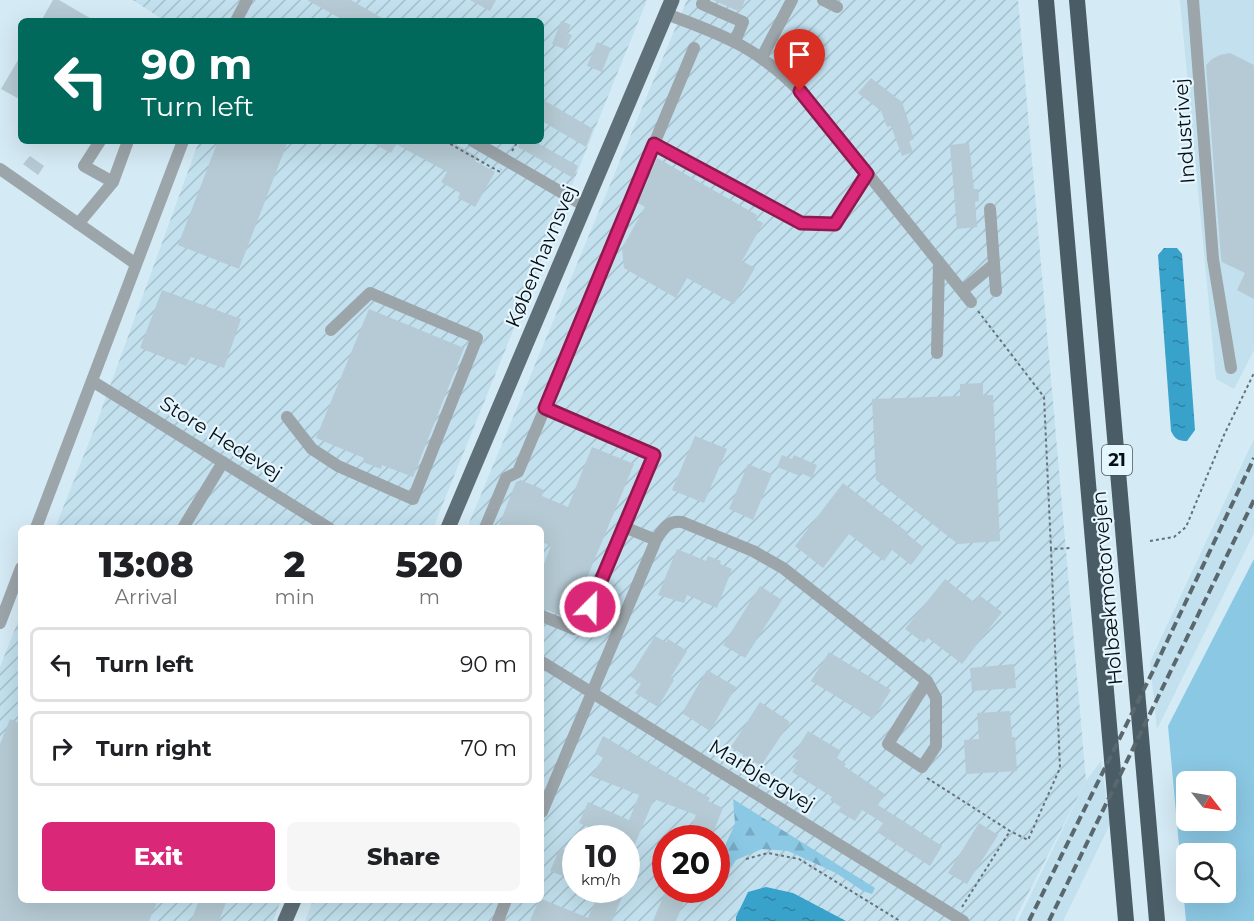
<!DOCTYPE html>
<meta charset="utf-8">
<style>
body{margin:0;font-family:Montserrat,sans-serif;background:#f6f6f6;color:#202124;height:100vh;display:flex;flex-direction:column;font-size:22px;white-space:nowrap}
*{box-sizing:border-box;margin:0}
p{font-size:20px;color:#757577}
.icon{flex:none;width:33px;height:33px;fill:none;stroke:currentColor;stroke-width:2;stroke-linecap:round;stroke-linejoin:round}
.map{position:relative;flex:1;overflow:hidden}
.panel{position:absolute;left:18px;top:525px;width:526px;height:378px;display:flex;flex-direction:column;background:#fff;border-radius:9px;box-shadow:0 6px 24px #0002}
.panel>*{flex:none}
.guide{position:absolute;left:18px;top:18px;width:526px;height:126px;border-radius:9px;box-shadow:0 6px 24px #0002;background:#00695c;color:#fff;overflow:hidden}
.needle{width:39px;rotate:121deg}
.tools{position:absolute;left:1176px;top:771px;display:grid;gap:12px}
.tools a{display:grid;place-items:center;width:60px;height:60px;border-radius:9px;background:#fff;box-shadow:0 6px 24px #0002;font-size:30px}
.speed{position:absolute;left:562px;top:825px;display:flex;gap:12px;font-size:30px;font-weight:700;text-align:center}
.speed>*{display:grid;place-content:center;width:78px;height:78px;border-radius:50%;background:#fff;box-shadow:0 6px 24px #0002;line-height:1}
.speed small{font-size:15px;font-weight:400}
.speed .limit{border:9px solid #d22;background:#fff;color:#111}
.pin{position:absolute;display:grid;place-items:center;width:51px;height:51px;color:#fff;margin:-62px -26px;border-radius:50% 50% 50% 0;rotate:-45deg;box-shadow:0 0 6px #0007}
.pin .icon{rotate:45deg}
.me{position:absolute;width:66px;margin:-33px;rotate:23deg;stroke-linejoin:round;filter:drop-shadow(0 0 4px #0008)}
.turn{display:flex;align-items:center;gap:21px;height:126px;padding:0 24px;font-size:27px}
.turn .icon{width:78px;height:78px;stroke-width:2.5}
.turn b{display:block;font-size:42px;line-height:51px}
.eta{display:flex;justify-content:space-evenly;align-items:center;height:102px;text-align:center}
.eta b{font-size:36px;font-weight:800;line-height:42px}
.primary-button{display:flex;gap:12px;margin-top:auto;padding:12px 24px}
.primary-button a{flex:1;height:69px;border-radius:9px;background:#db2777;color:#fff;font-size:24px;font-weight:800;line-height:69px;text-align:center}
.primary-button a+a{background:#f6f6f6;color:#202124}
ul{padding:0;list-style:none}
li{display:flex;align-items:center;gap:18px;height:75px;margin:0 12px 9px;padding:0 12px;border:3px solid #e0e0e0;border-radius:9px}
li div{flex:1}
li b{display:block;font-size:22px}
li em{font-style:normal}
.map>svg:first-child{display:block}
.built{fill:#c2e0ee}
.industrial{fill:url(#industrial-furrows);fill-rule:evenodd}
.grass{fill:#8bc8e4;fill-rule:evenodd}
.forest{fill:url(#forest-firs)}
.water{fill:url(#water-ripples)}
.building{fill:#b5cad4}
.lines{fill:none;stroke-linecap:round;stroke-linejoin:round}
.path{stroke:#657279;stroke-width:2;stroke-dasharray:3 3;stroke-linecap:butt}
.minor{stroke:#9ca5aa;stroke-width:12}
.major{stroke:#607078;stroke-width:15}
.highway{stroke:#4a5d66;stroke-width:16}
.rail{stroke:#5a686e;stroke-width:4;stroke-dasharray:9 4.5;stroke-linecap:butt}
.route-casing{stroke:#8e194d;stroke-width:15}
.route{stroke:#db2777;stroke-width:10}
.labels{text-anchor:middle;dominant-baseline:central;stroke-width:4.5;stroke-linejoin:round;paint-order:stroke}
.shield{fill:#e5f6ff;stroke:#4a545a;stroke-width:1.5}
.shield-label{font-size:18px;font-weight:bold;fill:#080f13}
.street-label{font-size:20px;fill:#080f13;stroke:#e5f6ff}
</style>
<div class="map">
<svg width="1254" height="921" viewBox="0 0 1254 921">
<defs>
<pattern id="industrial-furrows" width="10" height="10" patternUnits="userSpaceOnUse" patternTransform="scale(1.5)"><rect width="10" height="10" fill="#c2e0ee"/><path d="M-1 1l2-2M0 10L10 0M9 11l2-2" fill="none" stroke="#a5bfcb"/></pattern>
<pattern id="forest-firs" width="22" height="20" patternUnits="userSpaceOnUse" patternTransform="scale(1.5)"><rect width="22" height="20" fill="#8bc8e4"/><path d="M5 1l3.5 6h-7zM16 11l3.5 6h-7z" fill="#76abc3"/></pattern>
<pattern id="water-ripples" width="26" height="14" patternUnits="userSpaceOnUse" patternTransform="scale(1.5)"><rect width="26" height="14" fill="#39a2cb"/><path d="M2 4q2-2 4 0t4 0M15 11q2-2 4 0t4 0" fill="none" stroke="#2e82a4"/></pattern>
</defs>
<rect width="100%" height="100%" fill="#d4eaf4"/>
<path class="built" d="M1180,0H1254V350L1234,389L1216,379Z
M1254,439V533L1157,729L1150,662Z
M1101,761L1110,824L1063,921H1018L1086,781Z"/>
<path class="industrial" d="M133,0H647L433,528H55L97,422L199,141H542V21H165Z
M687,0H1018L1086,781L1014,921H305L313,900H542V528H467ZM576,838H627V890H576ZM666,838H717V890H666Z
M21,614V900H281L273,921H0V667Z"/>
<path class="grass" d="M1254,559V921H1186L1168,726ZM1186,782H1226V820H1186ZM1186,854H1226V892H1186Z"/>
<path class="forest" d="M733,799L875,888L872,894L863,891L836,873L788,851L762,849L736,860L717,889V863L735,824Z"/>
<path class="water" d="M1164,248H1177L1182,254L1195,430L1187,441C1178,441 1175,439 1171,431L1158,255Z
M766,887L793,893L846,921H736V917L748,892Z"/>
<path class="building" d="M53,0H59L95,21H41Z
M307,0H351L387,21H345Z
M470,0H496L490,11Z
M713,0H745L740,12Z
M561,21L571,25L567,33L572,35L566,50L552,44Z
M597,42L611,48L602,72L587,66Z
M1230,53L1254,65V299L1237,290L1245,273L1222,262L1221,258L1206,65L1212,59L1220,55Z
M21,55V100L1,89Z
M871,78L902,102L914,139L909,141L913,152L902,156L891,126L887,127L881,111L858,93Z
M542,99L593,129L586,147L542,121Z
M218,141H288L239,269L178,245Z
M369,141H450L478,157L475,161L495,172L475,207L458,198L460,193L441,182L447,172L396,144L391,153Z
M521,141H534L578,166L573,178L518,147Z
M969,143L974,189H978L979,201L975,202L977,227L957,229L950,145Z
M30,156L44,166L38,175L23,164Z
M657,158L757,215L755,219L763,223L742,261L755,268L734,304L687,278L676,298L624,268L622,248L645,207L638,203Z
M162,290L241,319L224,368L191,357L186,366L140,348Z
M369,309L464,348L413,477L382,465L381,469L363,462L364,458L316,438Z
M983,383V395H993L1000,541L958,544L876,480L872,399L960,396V384Z
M695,436L727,449L704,503L672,490Z
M592,447L634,464L570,619L542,608V569L551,546L542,542V528H498L516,482L521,480L544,490L542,496L568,507Z
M782,455L792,459L794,455L817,465L812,478L801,473L800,476L777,467Z
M748,464L772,474L753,520L729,509Z
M843,483L907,532L906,533L924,548L911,565L892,550L884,561L849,534L823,568L795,546Z
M677,549L706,561L708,556L721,561L720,564L732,569L717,608L687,595L684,603L658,595Z
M945,579L974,602L979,595L1002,612L962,664L928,638L924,643L905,629Z
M760,586L782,600L745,658L723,645Z
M655,636L666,642L668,639L687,651L671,677L674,680L658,707L635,693L641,684L630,676Z
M829,652L891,690L873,719L811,681Z
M1014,664L1016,688L972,691L970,668Z
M707,670L736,687L710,731L682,713Z
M760,702L790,722L761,766L731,747Z
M1010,711L1012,737H1015L1017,771L966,774L964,740L979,739L977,713Z
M10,719L21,724V900H158L149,921H0V744Z
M808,731L841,751L837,758L846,764L844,766L885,794L878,805L942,846L930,866L877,832L883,823L862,810L855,821L838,811L841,807L830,800L832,797L792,772L799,761L792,757Z
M603,736L710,798L708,801L723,808L711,838H687L696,815L654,799L627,863V838H614L579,823L588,802L629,820L639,795L591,776L603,758L595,753Z
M979,823L998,835L967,884L948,873Z
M560,848L576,854V881L550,871Z
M600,890H625L612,921H530L539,900L542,899L588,918Z
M666,890H689L676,921H653Z
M199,900H227L219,921H191Z"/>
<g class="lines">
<path class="path" d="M445,141L500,172L501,169
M512,151L518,141
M978,311L1044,397L1051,549
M1150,541L1174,537L1186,527L1224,435L1254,373
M927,778L1010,831L1028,840L1060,768L1051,549L1072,548
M746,859L768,853L799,859L900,921
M962,907L1010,831"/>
<path class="minor" d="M704,0L702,4L743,22L735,41
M823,0L837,7
M1193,0L1213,259L1231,368
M666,14C728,36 764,51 810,102L971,302
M236,21L247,0
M762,57L792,0
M100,141L84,166L113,182
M473,141L585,206
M654,144L694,48
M0,169L136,264
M990,209L994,264
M78,224L113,182L128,141
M962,291L994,264L996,291
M937,353L939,263
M92,381L329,528
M545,408L654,144L801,223H835L867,174
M287,417L312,449L338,466L413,499L477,338L370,293L331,330
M624,527L656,540
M36,528L183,141
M183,528L223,462
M485,528L506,478L518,472L545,408L654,455L581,627L574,629L542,616
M0,623L21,568
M542,662L963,921
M542,812L656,540C663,529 668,520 682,522L753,551L783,568L927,681L936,698V746L922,767L888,744L927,681
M498,921L506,900"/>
<path class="major" d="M448,528L672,0
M285,921L294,900"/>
<path class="highway" d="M1046,0L1126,921
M1077,0L1157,921"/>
<path class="rail" d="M1029,921L1153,671L1254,458
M1049,921L1254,500"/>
</g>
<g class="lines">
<defs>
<path id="route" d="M590,607L654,455L545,408L654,144L801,223L835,224L867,174L800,91"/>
</defs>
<use href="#route" class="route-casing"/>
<use href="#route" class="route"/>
</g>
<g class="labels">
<rect class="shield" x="1102" y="445" width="30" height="30" rx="4.5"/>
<g class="shield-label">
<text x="1117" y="460">21</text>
</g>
<g class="street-label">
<text transform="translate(1184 131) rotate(-94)">Industrivej</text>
<text transform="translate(541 256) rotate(-67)">Københavnsvej</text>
<text transform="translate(221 438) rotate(32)">Store Hedevej</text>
<text transform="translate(1107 588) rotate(-95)">Holbækmotorvejen</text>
<text transform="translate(762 775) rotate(31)">Marbjergvej</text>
</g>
</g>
</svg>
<div class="tools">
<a><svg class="needle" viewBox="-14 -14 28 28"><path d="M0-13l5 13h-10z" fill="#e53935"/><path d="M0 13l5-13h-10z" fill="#757577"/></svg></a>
<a><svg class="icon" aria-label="search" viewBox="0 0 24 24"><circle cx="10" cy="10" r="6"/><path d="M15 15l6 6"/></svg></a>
</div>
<div class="speed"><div>10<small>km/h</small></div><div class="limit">20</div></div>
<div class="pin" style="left:800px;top:91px;background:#d93025"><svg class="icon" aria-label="arrive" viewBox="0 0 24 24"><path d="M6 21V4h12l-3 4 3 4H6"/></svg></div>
<svg class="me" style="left:590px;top:607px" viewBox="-20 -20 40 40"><circle r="17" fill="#db2777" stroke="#fff" stroke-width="3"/><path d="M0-11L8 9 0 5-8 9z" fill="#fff"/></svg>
<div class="guide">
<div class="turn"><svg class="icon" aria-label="left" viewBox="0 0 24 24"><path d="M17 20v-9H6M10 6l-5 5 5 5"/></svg><div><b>90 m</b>Turn left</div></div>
</div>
<section class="panel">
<div class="eta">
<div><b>13:08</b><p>Arrival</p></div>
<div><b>2</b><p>min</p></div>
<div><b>520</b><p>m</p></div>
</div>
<ul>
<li><svg class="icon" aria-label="left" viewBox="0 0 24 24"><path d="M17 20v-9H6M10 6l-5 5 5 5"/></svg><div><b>Turn left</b></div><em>90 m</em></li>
<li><svg class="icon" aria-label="right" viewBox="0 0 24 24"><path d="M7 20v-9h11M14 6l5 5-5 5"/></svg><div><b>Turn right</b></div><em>70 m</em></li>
</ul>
<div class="primary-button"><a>Exit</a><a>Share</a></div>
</section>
</div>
